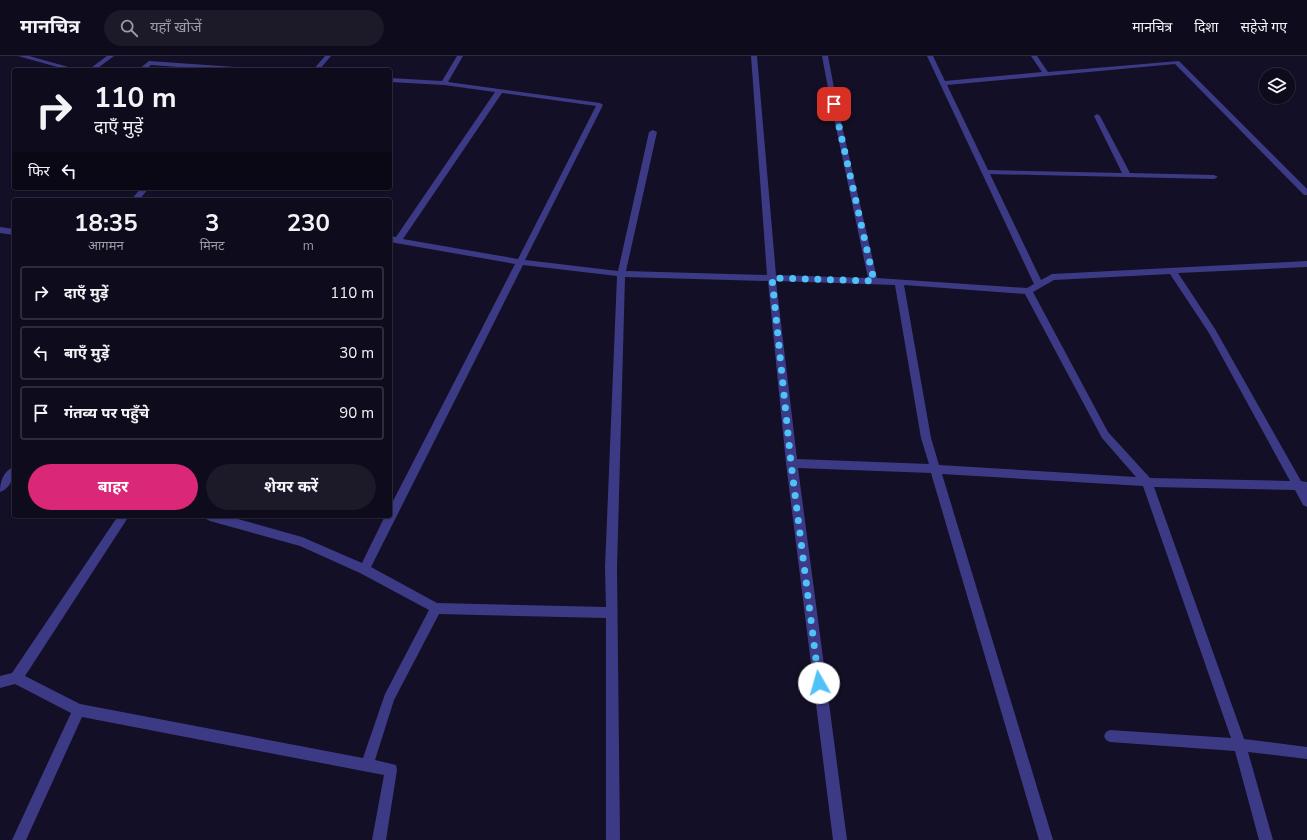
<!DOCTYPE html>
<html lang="hi">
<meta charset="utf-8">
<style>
body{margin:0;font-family:"Nunito Sans","Noto Sans Devanagari",sans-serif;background:#1c1929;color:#f1f3f6;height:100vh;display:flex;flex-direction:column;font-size:15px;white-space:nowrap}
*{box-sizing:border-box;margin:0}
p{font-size:13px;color:#9b9ba3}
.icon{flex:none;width:22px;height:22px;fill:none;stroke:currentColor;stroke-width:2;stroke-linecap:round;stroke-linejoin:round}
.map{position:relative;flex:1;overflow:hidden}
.panel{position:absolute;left:12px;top:142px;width:380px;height:320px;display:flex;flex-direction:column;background:#0e0b1c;border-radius:4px;box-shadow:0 1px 3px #0004,0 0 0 1px #2e2b3b}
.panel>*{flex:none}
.hud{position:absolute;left:12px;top:12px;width:380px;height:122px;border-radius:4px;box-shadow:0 1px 3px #0004,0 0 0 1px #2e2b3b;background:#0e0b1c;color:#f1f3f6;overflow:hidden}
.buttons{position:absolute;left:1259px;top:12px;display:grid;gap:8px}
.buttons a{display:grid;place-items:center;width:36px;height:36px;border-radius:50%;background:#0e0b1c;box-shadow:0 1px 3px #0004,0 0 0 1px #2e2b3b;font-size:20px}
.pin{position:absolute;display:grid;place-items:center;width:34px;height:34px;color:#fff;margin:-17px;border-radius:8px;box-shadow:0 2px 6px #0006}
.me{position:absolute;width:44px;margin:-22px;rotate:353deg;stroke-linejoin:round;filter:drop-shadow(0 0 3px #0008)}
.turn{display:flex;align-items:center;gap:14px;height:84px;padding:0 16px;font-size:18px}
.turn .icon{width:52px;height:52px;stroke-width:2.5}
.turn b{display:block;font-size:28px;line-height:34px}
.then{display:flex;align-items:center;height:38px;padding:0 16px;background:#0003;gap:8px;font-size:15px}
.eta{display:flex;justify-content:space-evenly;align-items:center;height:68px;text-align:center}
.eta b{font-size:24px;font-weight:700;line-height:28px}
.cta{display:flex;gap:8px;margin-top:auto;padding:8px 16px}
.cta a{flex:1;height:46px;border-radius:24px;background:#db2777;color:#fff;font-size:16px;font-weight:700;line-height:46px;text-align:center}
.cta a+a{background:#1c1929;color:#f1f3f6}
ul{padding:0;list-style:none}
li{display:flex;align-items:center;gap:12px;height:54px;margin:0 8px 6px;padding:0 8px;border:2px solid #2e2b3b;border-radius:4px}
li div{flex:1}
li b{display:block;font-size:15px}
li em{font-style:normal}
header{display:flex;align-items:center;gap:24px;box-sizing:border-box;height:56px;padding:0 20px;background:#0e0b1c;border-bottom:1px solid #2e2b3b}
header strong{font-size:19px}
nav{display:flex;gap:22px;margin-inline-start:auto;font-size:14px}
.search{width:280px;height:36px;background:#1c1929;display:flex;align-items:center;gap:10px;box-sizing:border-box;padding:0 14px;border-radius:22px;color:#9b9ba3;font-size:15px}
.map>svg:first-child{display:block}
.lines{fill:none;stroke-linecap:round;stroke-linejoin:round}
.minor{fill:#3d3a85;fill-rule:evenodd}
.route{stroke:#4fc3f7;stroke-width:7;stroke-dasharray:0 12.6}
</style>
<header>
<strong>मानचित्र</strong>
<div class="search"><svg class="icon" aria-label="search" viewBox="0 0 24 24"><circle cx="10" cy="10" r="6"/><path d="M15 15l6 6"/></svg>यहाँ खोजें</div>
<nav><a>मानचित्र</a><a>दिशा</a><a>सहेजे गए</a></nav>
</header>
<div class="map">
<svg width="1307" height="784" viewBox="0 0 1307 784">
<rect width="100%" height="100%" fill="#130f26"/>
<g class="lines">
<path class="minor" d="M18,0H29L79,14H68Z
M107,0H114L95,14H88Z
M325,0H331L319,14H313Z
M457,0H463L448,26L600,47L603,49L525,204L618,215L649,76L653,74L657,76L626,215L767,219L751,0H757L776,219L868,222L831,48L822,0H828L837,48L877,222L1027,232L1034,228L927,0H933L945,25L1042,16L1031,0H1037L1048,16L1179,5L1307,133V139H1304L1175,8L947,29L988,114L1122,117L1094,60L1097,58L1100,60L1130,117L1214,119L1218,121L1214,123L990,118L1041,224L1052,218L1307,205V211L1178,217L1215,273L1301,425L1307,426V451L1303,449L1295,434L1154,431L1244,683L1307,691V703L1248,696L1273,784H1259L1235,695L1110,686L1106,684L1104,680L1106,676L1110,674L1231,682L1143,430L942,418L1053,784H1039L931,417L798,412L847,784H833L786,407L768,225L625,221L617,512L620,784H606V562L439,558L394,644L375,704L396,709L397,714L386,784H372L384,719L82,661L26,784H12L71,657L15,628L0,632V620L12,617L118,460H129L25,620L80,648L363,702L385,638L429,554L360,517L300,490L210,465L206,463L205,460H227L302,481L362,507L385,460H390V451L515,208L390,186V180L396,181L495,36L444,29L390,26V22L442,25ZM502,37L596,50L518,203L403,183ZM523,209L617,220L605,512L606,551L437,547L371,511ZM1170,218L1209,277L1290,425L1150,422L1108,376L1033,236L1054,224ZM776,225L895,229L921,382L929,408L797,403ZM904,229L1025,238L1102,382L1136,421L939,409L931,382Z
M149,5L249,12L252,14H221L151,9L145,14H138Z
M141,132H149L139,144H131Z
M0,171L14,173V179L0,177Z
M14,411C14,421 11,432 0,436C0,426 3,415 14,411Z"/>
</g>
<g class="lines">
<path class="route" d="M819,627L791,407L772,222L874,225L834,48"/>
</g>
</svg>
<div class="buttons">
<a><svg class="icon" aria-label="layers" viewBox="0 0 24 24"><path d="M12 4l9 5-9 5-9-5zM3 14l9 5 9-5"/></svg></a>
</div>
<div class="pin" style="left:834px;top:48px;background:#d93025"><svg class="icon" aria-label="arrive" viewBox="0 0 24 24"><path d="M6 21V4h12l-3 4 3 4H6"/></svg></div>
<svg class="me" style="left:819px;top:627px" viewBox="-20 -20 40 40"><circle r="19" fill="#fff"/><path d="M0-13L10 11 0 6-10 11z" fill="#4fc3f7"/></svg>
<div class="hud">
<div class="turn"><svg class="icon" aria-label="right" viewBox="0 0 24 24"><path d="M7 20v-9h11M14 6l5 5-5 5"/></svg><div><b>110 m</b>दाएँ मुड़ें</div></div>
<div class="then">फिर<svg class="icon" aria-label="left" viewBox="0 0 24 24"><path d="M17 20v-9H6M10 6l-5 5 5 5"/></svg></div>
</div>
<section class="panel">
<div class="eta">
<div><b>18:35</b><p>आगमन</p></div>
<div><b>3</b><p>मिनट</p></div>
<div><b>230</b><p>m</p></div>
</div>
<ul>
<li><svg class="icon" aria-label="right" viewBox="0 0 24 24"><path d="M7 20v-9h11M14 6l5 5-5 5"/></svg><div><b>दाएँ मुड़ें</b></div><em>110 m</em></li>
<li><svg class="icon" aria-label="left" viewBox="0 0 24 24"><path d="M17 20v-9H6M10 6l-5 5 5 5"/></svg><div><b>बाएँ मुड़ें</b></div><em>30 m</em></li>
<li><svg class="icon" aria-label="arrive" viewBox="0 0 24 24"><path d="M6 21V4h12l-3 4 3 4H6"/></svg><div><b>गंतव्य पर पहुँचे</b></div><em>90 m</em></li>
</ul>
<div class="cta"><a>बाहर</a><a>शेयर करें</a></div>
</section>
</div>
